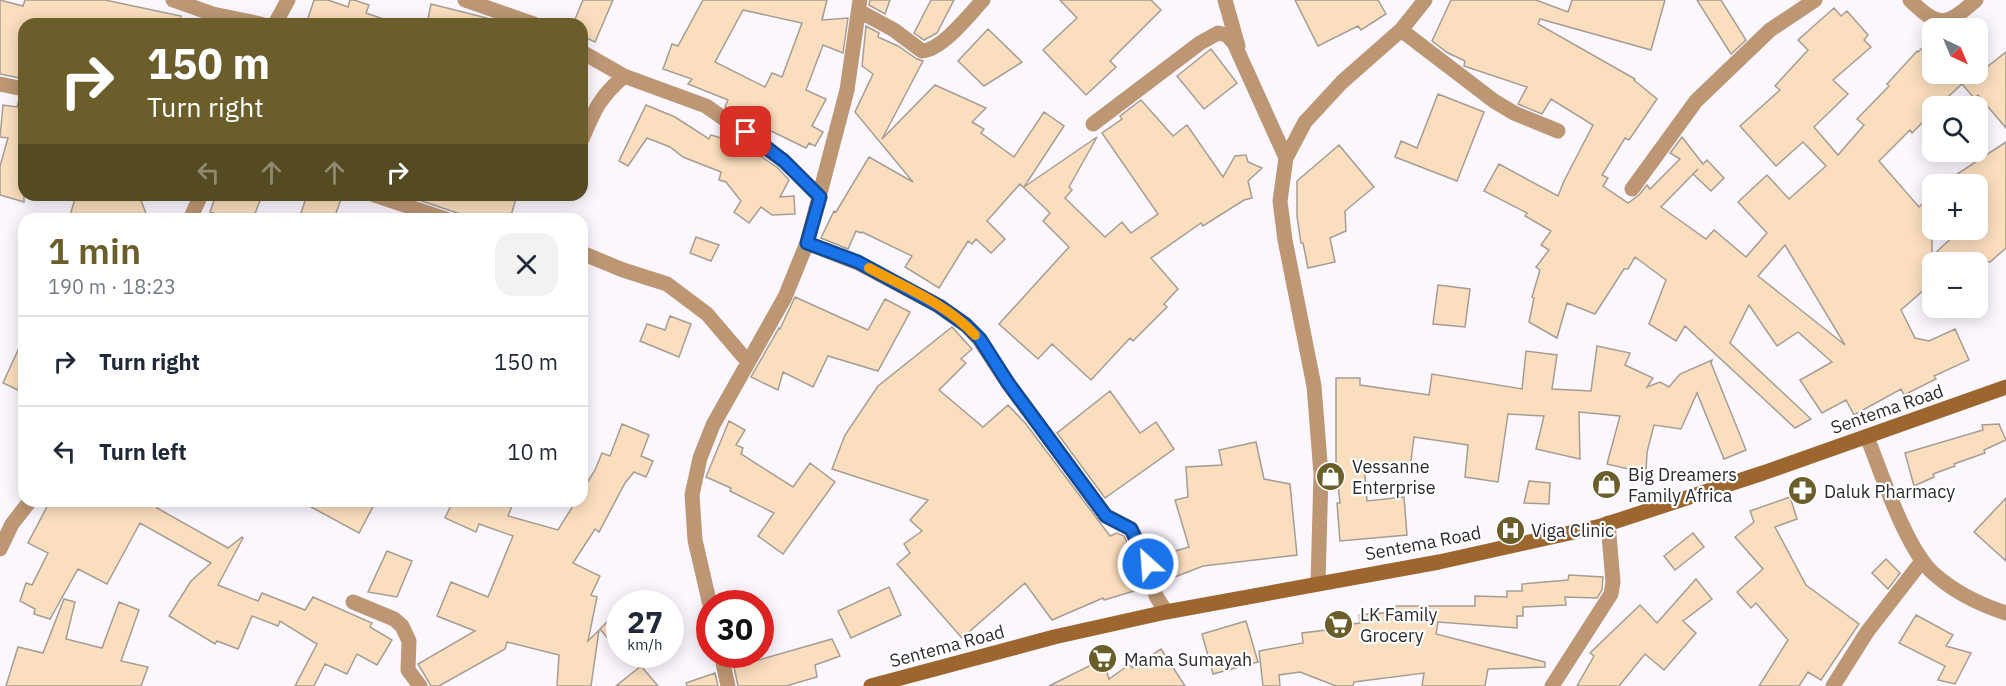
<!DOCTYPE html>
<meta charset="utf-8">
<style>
body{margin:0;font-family:"IBM Plex Sans",sans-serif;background:#f2f2f3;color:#1f2937;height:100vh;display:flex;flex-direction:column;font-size:22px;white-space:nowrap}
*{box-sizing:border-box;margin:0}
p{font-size:20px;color:#747a83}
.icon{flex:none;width:33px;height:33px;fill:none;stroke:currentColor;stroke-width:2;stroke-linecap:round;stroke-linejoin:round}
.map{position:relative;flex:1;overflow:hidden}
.details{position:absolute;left:18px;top:213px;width:570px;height:294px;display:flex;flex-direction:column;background:#fff;border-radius:18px;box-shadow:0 3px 15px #0003}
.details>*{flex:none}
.banner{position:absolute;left:18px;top:18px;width:570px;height:183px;border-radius:18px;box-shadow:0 3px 15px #0003;background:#6b5e2b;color:#fff;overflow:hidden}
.needle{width:39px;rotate:136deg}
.tools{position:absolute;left:1922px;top:18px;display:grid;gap:12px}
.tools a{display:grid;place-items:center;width:66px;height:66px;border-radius:12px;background:#fff;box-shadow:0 3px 15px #0003;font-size:30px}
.speed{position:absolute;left:606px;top:590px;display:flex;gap:12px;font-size:30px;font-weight:700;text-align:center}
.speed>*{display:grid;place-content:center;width:78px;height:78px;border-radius:50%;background:#fff;box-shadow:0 3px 15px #0003;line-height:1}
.speed small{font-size:15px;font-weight:400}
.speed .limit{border:9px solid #d22;background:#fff;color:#111}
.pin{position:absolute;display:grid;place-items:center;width:51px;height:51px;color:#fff;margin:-26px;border-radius:12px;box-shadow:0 3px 9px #0006}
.me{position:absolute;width:66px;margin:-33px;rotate:334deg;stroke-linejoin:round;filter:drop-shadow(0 0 4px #0008)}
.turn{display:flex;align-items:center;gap:21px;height:126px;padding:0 30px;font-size:27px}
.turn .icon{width:78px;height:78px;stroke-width:2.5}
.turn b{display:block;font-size:42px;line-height:51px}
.lanes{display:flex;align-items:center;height:57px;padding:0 30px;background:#0003;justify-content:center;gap:30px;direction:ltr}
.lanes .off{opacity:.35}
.round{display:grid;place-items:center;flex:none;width:63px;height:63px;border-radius:18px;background:#f2f2f3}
.headline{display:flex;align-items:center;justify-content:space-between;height:102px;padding:0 30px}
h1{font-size:36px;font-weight:600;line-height:45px;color:#6b5e2b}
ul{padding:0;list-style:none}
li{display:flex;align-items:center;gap:18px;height:90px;padding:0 30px;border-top:2px solid #e0e1e3}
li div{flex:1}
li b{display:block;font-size:22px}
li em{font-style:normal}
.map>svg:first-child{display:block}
.building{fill:#fbdebe;stroke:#a69d92;stroke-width:1.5;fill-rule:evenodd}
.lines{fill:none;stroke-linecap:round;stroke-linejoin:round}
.minor{stroke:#bd9774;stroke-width:15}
.secondary{stroke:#9d662e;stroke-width:15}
.route-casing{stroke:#114b97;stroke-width:15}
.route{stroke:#1a73e8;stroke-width:10}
.slow{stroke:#f59e0b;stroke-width:10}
.labels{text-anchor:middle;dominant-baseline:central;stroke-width:4.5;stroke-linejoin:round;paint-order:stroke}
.street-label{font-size:18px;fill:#2d2a2f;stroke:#fff}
.poi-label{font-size:18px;fill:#2d2a2f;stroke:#fff;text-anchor:start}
</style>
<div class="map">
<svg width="2006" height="686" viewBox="0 0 2006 686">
<rect width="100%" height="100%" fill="#fcf7ff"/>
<path class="building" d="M0,0L23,6L25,0H105L181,16L180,24H24V61L20,78L0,74Z
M314,0H328L348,7L350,0H354L369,5L366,13L389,21L388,24H306Z
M583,0H613L595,42L582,36V24H573Z
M703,0H827L822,20L848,18L843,53L823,45L806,90L826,99L812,126L823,132L815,146L809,143L806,148L728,110L725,107L728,100L688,84L692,79L663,69L672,44L678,46ZM743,10L802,23L782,77L772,73L765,87L715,62Z
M870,0H890L885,14L869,5Z
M931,0H954L937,33L924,40L914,33Z
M1060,0H1151L1161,10L1110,61L1116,67L1086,95L1043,50L1077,18Z
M1295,0H1378L1386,14L1361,30L1358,26L1318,46Z
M1451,0H1536L1568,12L1572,0H1665L1651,50L1540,19L1538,24L1635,79L1634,80L1657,99L1629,140L1625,138L1602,175L1608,178L1603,186L1628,203L1639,195L1647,185L1650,189L1680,159L1670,153L1682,137L1703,164L1707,160L1724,178L1711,191L1693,174L1698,169L1661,207L1706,239L1714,230L1746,257L1767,233L1738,202L1767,175L1789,199L1826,166L1803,142L1776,166L1740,126L1780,90L1775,86L1808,50L1798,40L1834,8L1841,16L1847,11L1868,35L1864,40L1871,47L1833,80L1848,94L1814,127L1838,155L1864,125L1857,119L1889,86L1887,84L1917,51L1918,52L1932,39V74H1978L2006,52V128L1978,95L1974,98L1962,84L1938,106H1932V112L1926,119L1912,133L1910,130L1879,161L1919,207L1932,195V256L1960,230H1977V213L1987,203L1977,188V184H1942L2006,142V248L1990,262H1932V283L1901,310L1915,338L1929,341L1955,329L1969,360L1934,376L1936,379L1904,395L1901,389L1854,415L1846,400L1822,413L1800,380L1832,362L1798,332L1777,346L1749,305L1730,343L1811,419L1795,428L1685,326L1676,341L1649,324L1666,280L1635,257L1628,269H1624L1595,314L1567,303L1557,338L1529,322L1534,298L1532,297L1540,270L1536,267L1549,250L1541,245L1551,231L1525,216L1527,213L1484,191L1499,164L1558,196L1564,181L1593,125L1551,99L1542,114L1518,104L1527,87L1464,66L1465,61L1448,53L1432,41ZM1785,245L1845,345L1758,276Z
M1697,0H1721L1746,40L1731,54Z
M431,4L487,18V24H427Z
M866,26L879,33L878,37L898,46L917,59L923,61L882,139L935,85L986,108L972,122L984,129L981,133L1014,157L1044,112L1064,126L1024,187L1097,137L1069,187L1072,190L1065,198L1105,237L1122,222L1131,233L1158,214L1102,133L1122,119L1120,116L1141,100L1173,136L1187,125L1223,177L1235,156L1246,155L1248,162L1262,168L1248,181L1252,198L1244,200L1203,226L1201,223L1151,258L1178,289L1164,304L1167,307L1133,341L1130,338L1091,380L1052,344L1038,359L999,324L1069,247L1043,221L1050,213L1020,184L987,221L1005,239L991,253L976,239L972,244L968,241L939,288L905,267L912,256L862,232L861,233L856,231L848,249L821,238L834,211L836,212L869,157L913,182L855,112L873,74L862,66Z
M988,29L1022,62L984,86L958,61Z
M1211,49L1237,83L1204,109L1177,76Z
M1438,94L1484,112L1457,181L1395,157L1401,141L1417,148Z
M19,100L24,101V202L0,195V166L8,138L0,137L3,105L17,107Z
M646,105L675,117L709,139L711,135L744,145L778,168L789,180L780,197L794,196L795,214L772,215L761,207L749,223L734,212L741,201L726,182L719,180L721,172L683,157L670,147L647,138L628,166L619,161Z
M1339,145L1374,187L1345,211L1346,231L1330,238L1335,262L1308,268L1303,243H1301L1297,216V181Z
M76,195H139L148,219H69Z
M216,195H262L253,219H230L210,212Z
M307,195H328L341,199L334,219H299Z
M411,195H517L510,219H475L410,197Z
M696,237L719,245L711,261L690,253Z
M1438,285L1470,289L1465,327L1433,324Z
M795,297L868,330L885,299L910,312L878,371L828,356L813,387L783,372L778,390L751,377L779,328L780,329Z
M670,316L691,324L679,357L640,341L647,324L665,330Z
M952,327L972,349L961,359L966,363L939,390L983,427L1008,405L1026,424L1110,536L1117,533L1124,536L1139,567L1144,588L1104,600L1103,598L1052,620L1025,583L962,638L897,564L910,553L904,544L922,531L910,520L928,500L832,469L845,435L878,386Z
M24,337V393L3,383Z
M1597,346L1630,353L1625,365L1653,378L1647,387L1660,382L1669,387L1680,374L1712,360L1711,363L1746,450L1724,459L1697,393L1681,429L1654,425L1647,452L1646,473L1607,464L1620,416L1579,412L1580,459L1536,449L1544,416L1508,414L1498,482L1465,477L1468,445L1414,437L1410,469L1364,463L1367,501L1404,497L1407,535L1340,541L1337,503H1340L1336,465V378H1360V385L1429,395L1432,374L1522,389L1526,351L1557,355L1552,389L1591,391Z
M1110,391L1140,433L1156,422L1174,449L1105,498L1057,433Z
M729,421L745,430L736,445L743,448L741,454L793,487L810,463L835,482L783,554L758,536L774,513L730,491L731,488L706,477Z
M622,424L649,435L641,456L653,461L646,477L634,472L625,483L599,532L595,529L573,563L600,576L591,595L597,597L588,641L599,630L591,686H557L559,655L507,642L505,649L439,686H431L418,664L475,631L437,616L451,582L488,597L513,536L479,524L476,532L445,518L453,501H514L508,516L558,530L576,501H582V491L595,470L602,453L610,456Z
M1999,424L2006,440L1984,450L1985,453L1954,464L1955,466L1933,474L1934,477L1914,486L1905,453L1983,430L1982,425Z
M1256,442L1264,479L1290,484L1297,555L1203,566L1162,582L1155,557L1189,547L1175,500L1188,497L1186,467L1222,465L1219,450Z
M1529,481L1550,483L1549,504L1524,503Z
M1790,497L1797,519L1775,527L1806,585L1859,624L1821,680L1808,672L1799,686H1759L1788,640L1756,603L1751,608L1737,592L1763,569L1735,537L1754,522L1750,511Z
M2006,498V561L1974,532Z
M50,501H160L157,508L228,548L242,537L243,538L218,585L258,601L262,593L305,610L313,597L372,623L370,627L392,640L377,665L357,654L347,674L325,664L314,686H295L317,644L280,621L278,626L252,616L238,649L217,641L215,644L169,616L191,581L211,563L140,523L107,584L78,569L50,619L34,614L35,609L20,601L26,583L32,585L48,553L28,543Z
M300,501H376L359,533Z
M1693,533L1704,547L1675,570L1664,556Z
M387,551L412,561L397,597L368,592Z
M1886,559L1900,573L1888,589L1872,573Z
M1569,575L1603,577L1602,590L1597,598L1565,597L1566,605L1523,607V616H1517V628L1438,622L1436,634L1545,662V667L1488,669L1485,686H1422L1424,673L1354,682L1353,686H1336L1300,672L1279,675L1280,686H1263L1259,651L1303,643L1302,633L1326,630V627L1360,623L1359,615L1395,612L1396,606H1475V596L1507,597V591H1522V584L1568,580Z
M1696,579L1712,599L1683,621L1696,633L1664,670L1645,654L1619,686H1577L1594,656L1590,653L1640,605L1657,623Z
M889,587L901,615L851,638L838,611Z
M64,599L75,602L66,639L102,648L119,602L139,610L121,661L148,667L141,686H6L18,647L43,653Z
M620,609V653L600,629Z
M1916,615L1953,635L1946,646L1971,653L1955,684L1938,680L1945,666L1899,643Z
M1246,621L1258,662L1213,674L1202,634Z
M832,639L840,656L815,665L817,677L786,686H738L734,667Z
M1161,649L1185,686H1049L1103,659L1109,679L1130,664L1132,668Z
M641,666L658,686H616Z
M715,673L718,686H687L686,683Z"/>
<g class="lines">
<path class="minor" d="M173,0L213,14L261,24
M465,0L534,24
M1225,0L1238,46
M1910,0C1940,29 1946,26 1976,0
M859,11L894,30L922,51C942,50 969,15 983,0
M275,24L288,0
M1401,30L1494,101L1514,113L1558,131
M582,52L624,76L706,106L784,161L820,197
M0,84L24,89
M1093,124L1200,43L1218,33L1227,35L1234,43L1286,158
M582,139C595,109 599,98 624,76
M1632,189L1696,101L1770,30L1815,0
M374,195L446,219
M190,219L201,195
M807,243L858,263L939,306L966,325L979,339L1008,383L1106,516L1131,529L1148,564L1156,596L1166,612
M582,253L623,270L667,284L707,314L748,362
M1867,437C1882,474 1905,547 1933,573C1953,591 1981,605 2006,613
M0,549L12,524L30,501
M1318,583L1321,474L1314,386L1285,240L1280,201L1286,158L1305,122L1342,82L1401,30L1425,0
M353,602L394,619L402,626L409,641L408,670L420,686
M710,605L695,540L692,495L700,458L713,425L785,297L807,243L847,90L860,0
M721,654L728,686
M1552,686L1611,594L1613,582L1608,523
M1833,686L1867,632L1922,561"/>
<path class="secondary" d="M871,686L1054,637L1166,612L1439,562L1601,526L1763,473L2006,387"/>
</g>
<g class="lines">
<defs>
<path id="route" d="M746,132L784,161L820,197L807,243L858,262L939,306L966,325L980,339L1008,383L1106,516L1131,529L1148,564"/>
</defs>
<use href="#route" class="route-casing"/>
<use href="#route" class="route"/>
<path class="slow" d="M869,268C906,288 947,304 975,335"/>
</g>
<defs>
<symbol id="shop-disc" viewBox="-11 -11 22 22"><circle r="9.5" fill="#6b5e2b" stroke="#fff"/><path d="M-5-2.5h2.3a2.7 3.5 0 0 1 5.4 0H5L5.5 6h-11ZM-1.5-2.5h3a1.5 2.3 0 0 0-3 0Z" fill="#fff"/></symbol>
<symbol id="pharmacy-disc" viewBox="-11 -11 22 22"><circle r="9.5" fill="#6b5e2b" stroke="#fff"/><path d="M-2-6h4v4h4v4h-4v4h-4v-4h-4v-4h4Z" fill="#fff"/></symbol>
<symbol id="hospital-disc" viewBox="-11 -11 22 22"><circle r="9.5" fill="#6b5e2b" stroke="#fff"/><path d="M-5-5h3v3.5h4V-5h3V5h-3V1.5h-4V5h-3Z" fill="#fff"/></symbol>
<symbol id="supermarket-disc" viewBox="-11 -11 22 22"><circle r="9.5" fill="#6b5e2b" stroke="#fff"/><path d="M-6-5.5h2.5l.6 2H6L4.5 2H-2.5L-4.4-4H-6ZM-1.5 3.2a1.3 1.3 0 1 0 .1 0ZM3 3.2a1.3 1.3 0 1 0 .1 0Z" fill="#fff"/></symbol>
</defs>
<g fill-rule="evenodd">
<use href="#shop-disc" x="1314" y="460" width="33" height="33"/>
<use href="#shop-disc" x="1590" y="468" width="33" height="33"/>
<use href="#pharmacy-disc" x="1786" y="474" width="33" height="33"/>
<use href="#hospital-disc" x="1494" y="514" width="33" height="33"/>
<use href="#supermarket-disc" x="1322" y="608" width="33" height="33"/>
<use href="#supermarket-disc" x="1086" y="642" width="33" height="33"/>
</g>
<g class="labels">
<g class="street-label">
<text transform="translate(1887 409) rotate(-19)">Sentema Road</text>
<text transform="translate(1423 543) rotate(-11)">Sentema Road</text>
<text transform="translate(947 646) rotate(-15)">Sentema Road</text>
</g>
<g class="poi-label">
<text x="1352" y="466">Vessanne<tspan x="1352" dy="21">Enterprise</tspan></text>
<text x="1628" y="474">Big Dreamers<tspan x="1628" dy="21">Family Africa</tspan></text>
<text x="1824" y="491">Daluk Pharmacy</text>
<text x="1531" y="530">Viga Clinic</text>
<text x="1360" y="614">LK Family<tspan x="1360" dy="21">Grocery</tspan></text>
<text x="1124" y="659">Mama Sumayah</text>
</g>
</g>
</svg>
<div class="tools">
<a><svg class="needle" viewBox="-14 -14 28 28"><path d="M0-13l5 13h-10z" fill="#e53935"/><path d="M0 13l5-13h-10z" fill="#747a83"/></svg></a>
<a><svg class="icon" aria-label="search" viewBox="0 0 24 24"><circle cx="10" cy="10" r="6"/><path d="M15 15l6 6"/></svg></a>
<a>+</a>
<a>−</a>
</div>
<div class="speed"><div>27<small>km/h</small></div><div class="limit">30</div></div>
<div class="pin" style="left:746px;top:132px;background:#d93025"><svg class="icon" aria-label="arrive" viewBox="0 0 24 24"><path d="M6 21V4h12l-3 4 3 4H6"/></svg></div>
<svg class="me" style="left:1148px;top:564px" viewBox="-20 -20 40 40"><circle r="17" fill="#1a73e8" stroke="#fff" stroke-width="3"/><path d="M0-11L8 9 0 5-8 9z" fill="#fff"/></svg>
<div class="banner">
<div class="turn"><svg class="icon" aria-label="right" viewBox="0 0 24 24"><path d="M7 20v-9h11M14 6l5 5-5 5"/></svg><div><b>150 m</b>Turn right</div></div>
<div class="lanes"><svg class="icon off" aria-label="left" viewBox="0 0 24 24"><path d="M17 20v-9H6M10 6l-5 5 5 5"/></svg><svg class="icon off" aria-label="ahead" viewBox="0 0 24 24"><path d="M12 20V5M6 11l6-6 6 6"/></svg><svg class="icon off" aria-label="ahead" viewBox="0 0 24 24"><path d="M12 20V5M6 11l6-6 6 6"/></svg><svg class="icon" aria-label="right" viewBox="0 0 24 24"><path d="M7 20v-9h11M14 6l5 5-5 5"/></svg></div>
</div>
<section class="details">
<div class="headline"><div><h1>1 min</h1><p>190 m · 18:23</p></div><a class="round"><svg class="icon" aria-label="close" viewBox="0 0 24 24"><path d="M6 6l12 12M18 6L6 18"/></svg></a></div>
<ul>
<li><svg class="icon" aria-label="right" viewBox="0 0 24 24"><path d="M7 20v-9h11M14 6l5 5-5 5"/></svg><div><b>Turn right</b></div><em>150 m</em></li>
<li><svg class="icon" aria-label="left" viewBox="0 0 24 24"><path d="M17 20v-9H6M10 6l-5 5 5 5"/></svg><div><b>Turn left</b></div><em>10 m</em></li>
</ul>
</section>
</div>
